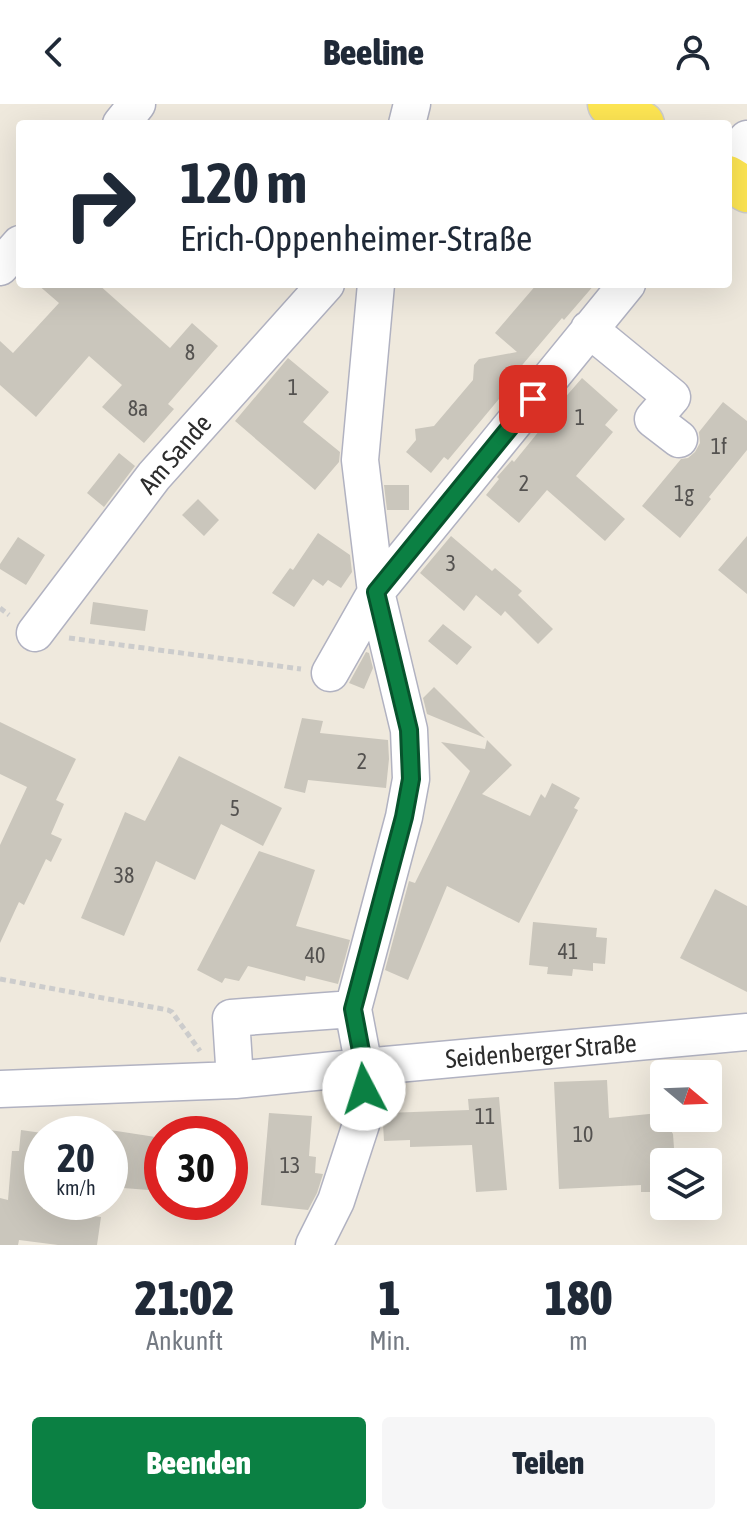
<!DOCTYPE html>
<html lang="de">
<meta charset="utf-8">
<style>
body{margin:0;font-family:"Asap Condensed",sans-serif;background:#f6f6f7;color:#1f2937;height:100vh;display:flex;flex-direction:column;font-size:30px;white-space:nowrap}
*{box-sizing:border-box;margin:0}
p{font-size:26px;color:#747a83}
.icon{flex:none;width:44px;height:44px;fill:none;stroke:currentColor;stroke-width:2;stroke-linecap:round;stroke-linejoin:round}
.map{position:relative;height:1141px;overflow:hidden}
.drawer{display:flex;flex-direction:column;background:#fff;flex:1}
.drawer>*{flex:none}
.banner{position:absolute;left:16px;top:16px;width:716px;height:168px;border-radius:8px;box-shadow:0 8px 32px #0002;background:#fff;color:#1f2937;overflow:hidden}
.needle{width:52px;rotate:109deg}
.tools{position:absolute;left:650px;top:956px;display:grid;gap:16px}
.tools a{display:grid;place-items:center;width:72px;height:72px;border-radius:8px;background:#fff;box-shadow:0 8px 32px #0002;font-size:40px}
.speed{position:absolute;left:24px;top:1012px;display:flex;gap:16px;font-size:40px;font-weight:700;text-align:center}
.speed>*{display:grid;place-content:center;width:104px;height:104px;border-radius:50%;background:#fff;box-shadow:0 8px 32px #0002;line-height:1}
.speed small{font-size:20px;font-weight:400}
.speed .limit{border:12px solid #d22;background:#fff;color:#111}
.pin{position:absolute;display:grid;place-items:center;width:68px;height:68px;color:#fff;margin:-34px;border-radius:16px;box-shadow:0 4px 12px #0006}
.me{position:absolute;width:88px;margin:-44px;rotate:355deg;stroke-linejoin:round;filter:drop-shadow(0 0 6px #0008)}
.turn{display:flex;align-items:center;gap:28px;height:168px;padding:0 32px;font-size:36px}
.turn .icon{width:104px;height:104px;stroke-width:2.5}
.turn b{display:block;font-size:56px;line-height:68px}
.eta{display:flex;justify-content:space-evenly;align-items:center;height:136px;text-align:center}
.eta b{font-size:48px;font-weight:800;line-height:56px}
.action{display:flex;gap:16px;margin-top:auto;padding:16px 32px}
.action a{flex:1;height:92px;border-radius:8px;background:#0b8043;color:#fff;font-size:32px;font-weight:800;line-height:92px;text-align:center}
.action a+a{background:#f6f6f7;color:#1f2937}
header{display:flex;justify-content:space-between;align-items:center;height:104px;padding:0 32px;background:#fff;font-size:36px;font-weight:800}
.map>svg:first-child{display:block}
.building{fill:#cac6bc}
.lines{fill:none;stroke-linecap:round;stroke-linejoin:round}
.minor-casing{stroke:#b1b2c1;stroke-width:39}
.major-casing{stroke:#ccc;stroke-width:47}
.path{stroke:#ccc;stroke-width:5;stroke-dasharray:6 4;stroke-linecap:butt}
.minor{stroke:#fff;stroke-width:36}
.major{stroke:#fee653;stroke-width:44}
.route-casing{stroke:#07532c;stroke-width:20}
.route{stroke:#0b8043;stroke-width:14}
.labels{text-anchor:middle;dominant-baseline:central;stroke-width:6;stroke-linejoin:round;paint-order:stroke}
.number-label{font-size:22px;fill:#545250}
.street-label{font-size:26px;fill:#2c2c2c;stroke:#fff}
</style>
<header><svg class="icon" aria-label="back" viewBox="0 0 24 24"><path d="M15 5l-7 7 7 7"/></svg>Beeline<svg class="icon" aria-label="person" viewBox="0 0 24 24"><circle cx="12" cy="8" r="4"/><path d="M4 21q1-7 8-7t8 7"/></svg></header>
<div class="map">
<svg width="747" height="1141" viewBox="0 0 747 1141">
<rect width="100%" height="100%" fill="#efe9dd"/>
<path class="building" d="M37,180H98L170,244L192,219L218,242L168,300L174,305L144,339L102,303L122,281L89,252L36,313L0,281V237L13,249L59,199Z
M537,180H595L564,216L562,214L506,280L509,283L448,356L444,353L431,369L406,348L416,336L415,325L434,322L473,276L474,261L479,255L517,248L495,229Z
M288,254L329,288L303,318L340,348L339,358L315,386L235,317Z
M582,274L618,306L605,321L613,328L576,372L625,415L605,437L547,386L519,419L486,391L499,375L497,373L512,356L514,358L544,321L542,320Z
M723,298L747,317V346L709,393L711,395L680,434L642,402L681,355L688,354L695,348L700,339L699,328Z
M119,349L135,362L104,403L87,389Z
M384,381H409V406H387Z
M198,395L219,416L204,432L182,411Z
M318,429L350,451L352,468L341,484L328,476L323,482L313,475L294,503L272,489L290,464L293,466Z
M451,432L492,467L495,464L522,487L518,491L553,525L538,540L505,507L501,512L476,491L464,507L420,469Z
M747,432V490L718,466Z
M18,433L45,451L26,481L0,465V460Z
M93,498L148,506L145,527L90,520Z
M443,520L472,543L457,561L428,537Z
M366,548L369,549L373,564L364,585L349,579Z
M434,583L485,634L427,610L423,594Z
M302,614L323,617L320,629L388,636L389,655L386,684L308,676L305,689L284,684Z
M0,618L76,655L56,696L64,700L51,730L62,735L51,758L46,755L24,801L19,798L0,839V741L27,683L0,670Z
M487,636L512,661L482,690L530,712L541,690L545,694L552,679L580,694L574,704L578,706L519,819L447,782L408,876L385,866L409,777L415,779L470,667L441,638L485,645Z
M179,652L282,704L263,742L221,720L195,776L156,757L124,832L81,814L125,708L145,717Z
M259,747L315,766L296,822L350,836L338,880L306,872L305,877L248,862L239,877L225,874L222,879L197,866Z
M715,785L747,802V888L680,854Z
M533,818L597,824L596,833L607,834L605,860L593,859V867L573,865L572,872L547,870L548,863L529,861Z
M607,976L609,1014L659,1009L673,1030L675,1058H664V1088H641V1081L559,1085L554,978Z
M499,993L507,1086L476,1088L472,1041L410,1043V1036L384,1037L383,1020L386,1009L469,1006L468,995Z
M269,1009L312,1012L309,1052L316,1053L315,1069L323,1070L317,1089L308,1106L261,1101Z
M21,1026L42,1029L43,1105L101,1113L97,1141H58L19,1136L18,1141H0V1094L8,1096L12,1047H19Z
M110,1026L162,1034V1087L110,1083Z"/>
<g class="lines">
<defs>
<path id="minor" d="M121,20L137,0
M407,20L412,0
M728,58L747,35
M0,163L20,140
M589,225L672,293L653,315L679,335
M35,529L154,372L326,180
M330,569L376,488L627,180
M235,976L231,914L353,905
M0,985L235,976L364,963L747,928
M314,1141L336,1097L365,1008L364,963L353,905L404,713L411,675L409,626L376,488L360,356L376,180"/>
<path id="major" d="M610,0L642,20
M728,74L747,86"/>
</defs>
<use href="#minor" class="minor-casing"/>
<use href="#major" class="major-casing"/>
<path class="path" d="M0,504L9,511
M69,534L301,565
M0,875L168,906L172,908L200,947"/>
<use href="#minor" class="minor"/>
<use href="#major" class="major"/>
</g>
<g class="lines">
<defs>
<path id="route" d="M364,985V963L353,905L404,713L411,675L409,626L376,488L533,295"/>
</defs>
<use href="#route" class="route-casing"/>
<use href="#route" class="route"/>
</g>
<g class="labels">
<g class="number-label">
<text x="190" y="248">8</text>
<text x="293" y="283">1</text>
<text x="138" y="304">8a</text>
<text x="580" y="313">1</text>
<text x="719" y="342">1f</text>
<text x="524" y="379">2</text>
<text x="684" y="389">1g</text>
<text x="451" y="459">3</text>
<text x="362" y="657">2</text>
<text x="235" y="704">5</text>
<text x="124" y="771">38</text>
<text x="568" y="847">41</text>
<text x="315" y="851">40</text>
<text x="485" y="1012">11</text>
<text x="583" y="1030">10</text>
<text x="290" y="1061">13</text>
</g>
<g class="street-label">
<text transform="translate(175 350) rotate(-49)">Am Sande</text>
<text transform="translate(541 947) rotate(-5)">Seidenberger Straße</text>
</g>
</g>
</svg>
<div class="tools">
<a><svg class="needle" viewBox="-14 -14 28 28"><path d="M0-13l5 13h-10z" fill="#e53935"/><path d="M0 13l5-13h-10z" fill="#747a83"/></svg></a>
<a><svg class="icon" aria-label="layers" viewBox="0 0 24 24"><path d="M12 4l9 5-9 5-9-5zM3 14l9 5 9-5"/></svg></a>
</div>
<div class="speed"><div>20<small>km/h</small></div><div class="limit">30</div></div>
<div class="pin" style="left:533px;top:295px;background:#d93025"><svg class="icon" aria-label="arrive" viewBox="0 0 24 24"><path d="M6 21V4h12l-3 4 3 4H6"/></svg></div>
<svg class="me" style="left:364px;top:985px" viewBox="-20 -20 40 40"><circle r="19" fill="#fff"/><path d="M0-13L10 11 0 6-10 11z" fill="#0b8043"/></svg>
<div class="banner">
<div class="turn"><svg class="icon" aria-label="right" viewBox="0 0 24 24"><path d="M7 20v-9h11M14 6l5 5-5 5"/></svg><div><b>120 m</b>Erich-Oppenheimer-Straße</div></div>
</div>
</div>
<section class="drawer">
<div class="eta">
<div><b>21:02</b><p>Ankunft</p></div>
<div><b>1</b><p>Min.</p></div>
<div><b>180</b><p>m</p></div>
</div>
<div class="action"><a>Beenden</a><a>Teilen</a></div>
</section>
